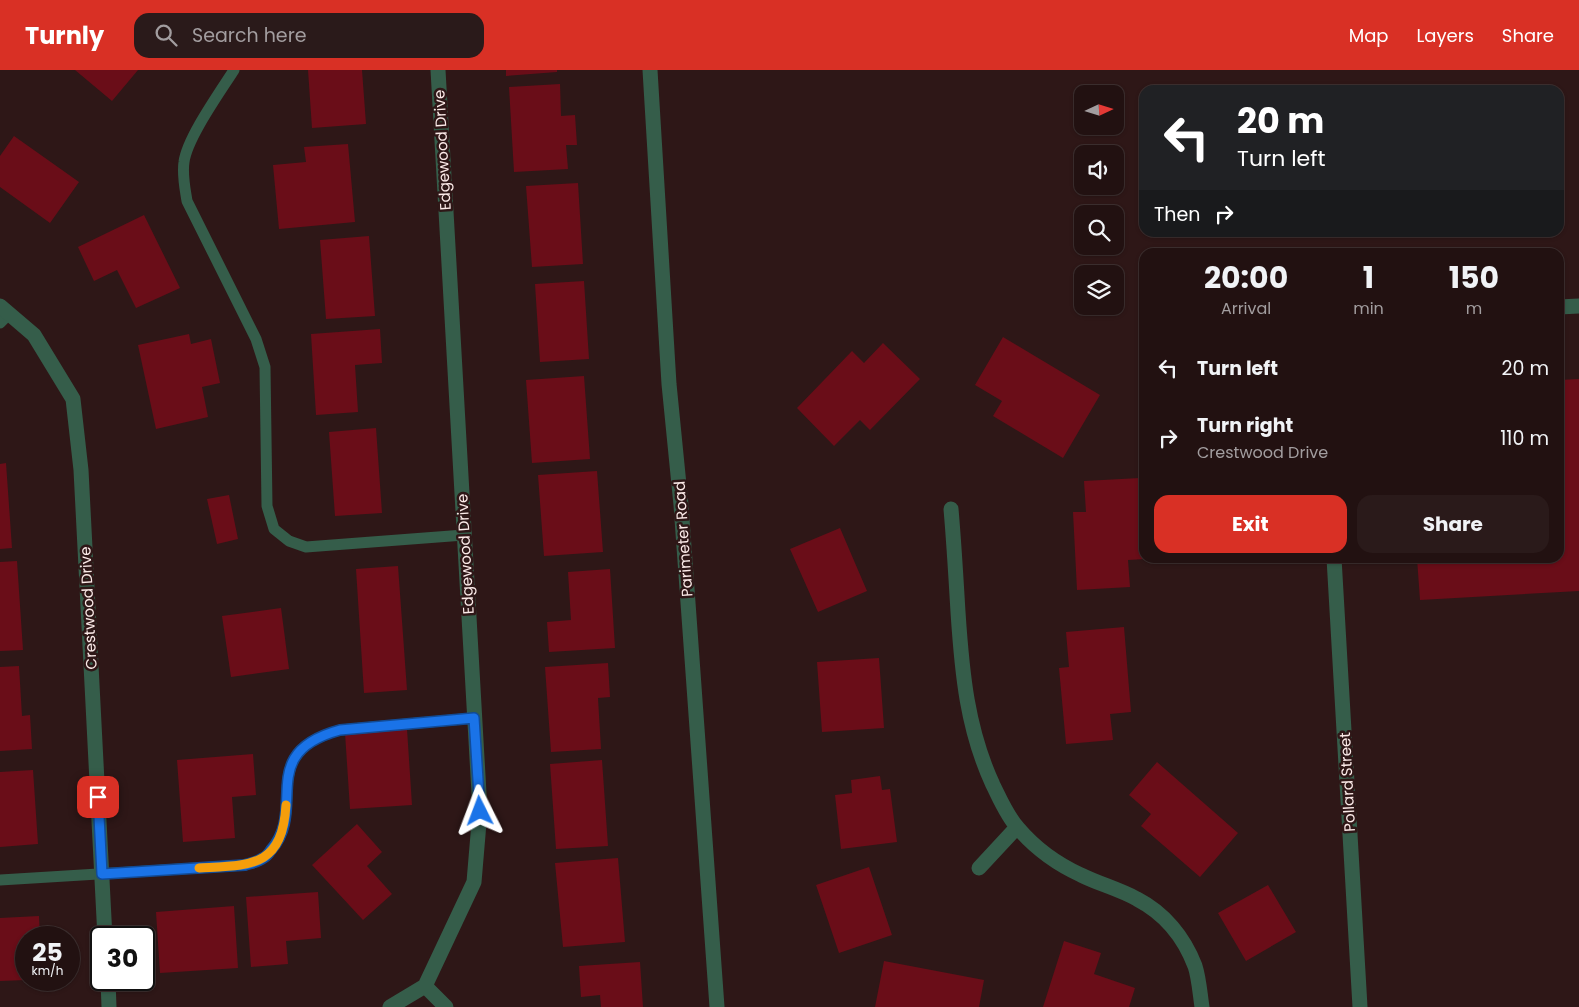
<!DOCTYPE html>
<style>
body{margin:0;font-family:Poppins,sans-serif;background:#2a1a1a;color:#f1f3f6;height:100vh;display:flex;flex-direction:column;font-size:19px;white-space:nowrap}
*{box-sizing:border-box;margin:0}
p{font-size:16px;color:#a29d9f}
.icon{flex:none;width:28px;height:28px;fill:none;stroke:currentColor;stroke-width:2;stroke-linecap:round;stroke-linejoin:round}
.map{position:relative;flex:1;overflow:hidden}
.side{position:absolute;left:1139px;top:178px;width:425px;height:315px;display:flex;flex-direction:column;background:#211;border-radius:15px;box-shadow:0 1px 4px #0004,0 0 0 1px #3f3131}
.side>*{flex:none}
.guide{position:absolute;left:1139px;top:15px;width:425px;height:152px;border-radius:15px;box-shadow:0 1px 4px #0004,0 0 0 1px #3f3131;background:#202124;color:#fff;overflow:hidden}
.needle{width:32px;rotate:86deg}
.fabs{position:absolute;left:1074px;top:15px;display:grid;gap:10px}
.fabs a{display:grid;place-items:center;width:50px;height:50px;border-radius:10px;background:#211;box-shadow:0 1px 4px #0004,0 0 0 1px #3f3131;font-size:25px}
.speed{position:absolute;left:15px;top:856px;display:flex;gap:10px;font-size:25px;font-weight:700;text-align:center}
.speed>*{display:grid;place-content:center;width:65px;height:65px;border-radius:50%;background:#211;box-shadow:0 1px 4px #0004,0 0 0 1px #3f3131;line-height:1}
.speed small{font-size:12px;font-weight:400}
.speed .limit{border:2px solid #111;border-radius:8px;background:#fff;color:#111}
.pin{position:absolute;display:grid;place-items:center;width:42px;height:42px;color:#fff;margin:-21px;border-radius:10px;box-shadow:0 2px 8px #0006}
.me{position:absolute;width:55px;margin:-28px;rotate:357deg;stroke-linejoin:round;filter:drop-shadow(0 0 4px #0008)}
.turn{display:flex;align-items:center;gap:18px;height:105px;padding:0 15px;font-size:22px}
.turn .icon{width:65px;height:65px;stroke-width:2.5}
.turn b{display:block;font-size:35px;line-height:42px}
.then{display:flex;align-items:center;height:48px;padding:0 15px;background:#0003;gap:10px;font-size:19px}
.eta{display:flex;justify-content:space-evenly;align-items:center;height:85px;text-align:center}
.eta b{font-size:30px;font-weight:700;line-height:35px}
.cta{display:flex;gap:10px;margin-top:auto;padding:10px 15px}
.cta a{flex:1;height:58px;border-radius:15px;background:#d93025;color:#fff;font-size:20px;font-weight:700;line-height:58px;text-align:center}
.cta a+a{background:#2a1a1a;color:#f1f3f6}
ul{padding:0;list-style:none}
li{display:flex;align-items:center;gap:15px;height:70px;padding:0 15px}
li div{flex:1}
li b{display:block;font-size:19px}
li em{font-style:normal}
header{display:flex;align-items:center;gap:30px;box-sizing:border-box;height:70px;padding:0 25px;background:#d93025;color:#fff}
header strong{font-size:24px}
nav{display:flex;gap:28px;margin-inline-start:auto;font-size:18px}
.search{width:350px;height:45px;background:#2a1a1a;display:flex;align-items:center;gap:12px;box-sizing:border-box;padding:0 18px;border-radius:15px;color:#a29d9f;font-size:19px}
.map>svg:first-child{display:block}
.building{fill:#6a0d18}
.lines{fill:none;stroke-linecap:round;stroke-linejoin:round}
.service{stroke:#355d4a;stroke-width:11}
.minor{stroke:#355d4a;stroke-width:15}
.route-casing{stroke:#114b97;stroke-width:12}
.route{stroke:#1a73e8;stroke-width:9}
.slow{stroke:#f59e0b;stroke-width:9}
.labels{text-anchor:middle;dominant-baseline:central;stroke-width:5;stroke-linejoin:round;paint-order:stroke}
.street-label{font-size:15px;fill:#fbeae8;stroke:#2e1717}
</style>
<header>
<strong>Turnly</strong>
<div class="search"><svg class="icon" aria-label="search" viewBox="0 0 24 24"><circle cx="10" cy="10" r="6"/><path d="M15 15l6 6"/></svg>Search here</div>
<nav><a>Map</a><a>Layers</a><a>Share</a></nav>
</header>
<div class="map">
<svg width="1579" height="937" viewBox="0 0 1579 937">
<rect width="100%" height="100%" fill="#2e1717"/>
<path class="building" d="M75,0H138L112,31Z
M308,0H362L366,54L312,58Z
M506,0H557V2L506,6Z
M560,14L561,46L575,45L577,75H566L568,99L514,102L509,17Z
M14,66L79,112L50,153L0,117V86Z
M348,74L355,152L279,159L273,95L306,92L304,77Z
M578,113L583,194L532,197L526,116Z
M144,145L180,218L136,238L117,200L94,211L78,177Z
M369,166L375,246L326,249L320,170Z
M584,211L589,289L540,292L535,214Z
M380,259L382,293L355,295L358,342L316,345L311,264Z
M189,264L191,274L211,269L220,313L202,317L208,347L156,359L138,275Z
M1003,267L1100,325L1063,388L993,346L1002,331L975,315Z
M883,273L920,309L870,360L860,350L834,376L797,338L852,281L864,293Z
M584,306L590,389L532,393L526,310Z
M1579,309V521L1420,530L1417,488H1559V310Z
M376,358L382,443L335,446L329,362Z
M6,393L12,478L0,479V394Z
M597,401L603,482L544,486L538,405Z
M1140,408L1145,489L1128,490L1130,517L1077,520L1073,442H1086L1084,411Z
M229,425L238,469L217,474L207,429Z
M840,458L867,521L818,542L790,479Z
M17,491L23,580L0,581V492Z
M398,496L407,620L364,623L356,499Z
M610,499L615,578L549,582L547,552L571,550L568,502Z
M281,538L289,599L231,607L222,546Z
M1124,557L1131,642L1110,644L1113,670L1066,674L1059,598L1069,597L1066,562Z
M879,588L884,658L822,662L817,592Z
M608,593L610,627L598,628L601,679L551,682L545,597Z
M19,596L22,646L30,645L32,679L0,681V597Z
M407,659L412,735L350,739L345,663Z
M253,684L256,725L232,727L235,768L183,772L177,690Z
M602,690L608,776L556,779L550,694Z
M1157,692L1238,763L1200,807L1141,756L1151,744L1129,725Z
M33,700L38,774L0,777V702Z
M880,706L882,720L890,719L897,772L841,779L835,725L852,723L851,710Z
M357,754L382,782L367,796L392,824L363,850L312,795Z
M618,788L625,872L563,877L555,793Z
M869,797L892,865L839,883L816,815Z
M1268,815L1296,862L1246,891L1218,843Z
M318,822L321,868L286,871L288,894L251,897L246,827Z
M234,836L238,898L160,903L156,842Z
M39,846L40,868H26V910L0,911V848Z
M1064,871L1101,883L1094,904L1135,918L1129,937H1043Z
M884,891L984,910L979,937H875Z
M640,892L643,937H601L600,925L581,927L579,896Z"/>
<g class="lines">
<path class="service" d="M234,0C220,22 187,68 184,92C182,105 185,118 187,131L256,269L265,297L267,436L274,459L289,471L306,477L464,465
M0,253L9,244
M0,810L245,795C251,793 258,792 263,788C266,787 269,783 271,780C308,738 255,683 340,660L474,648"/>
<path class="minor" d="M650,0L669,314L681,435L717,937
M0,236L34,265L73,329L81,400L105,868
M1559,237L1579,236
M951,439C954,473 956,508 958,542C962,603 967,659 993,715C1000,729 1007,746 1018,758C1035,778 1057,794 1081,805C1099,814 1119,819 1137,829C1164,843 1184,867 1195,896C1199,908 1200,924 1202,937
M1334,488L1360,937
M979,798L1017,757
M108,910L109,937
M425,916L446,937
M390,937L425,916L474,812L480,741L438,0"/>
</g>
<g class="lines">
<defs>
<path id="route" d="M98,727L102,804L245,795C251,793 258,792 263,788C266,787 269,783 271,780C308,738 255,683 340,660L474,648L480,741"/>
</defs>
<use href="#route" class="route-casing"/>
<use href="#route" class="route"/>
<path class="slow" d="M199,798C251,795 282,798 286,735"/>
</g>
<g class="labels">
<g class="street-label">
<text transform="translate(442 80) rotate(-93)">Edgewood Drive</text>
<text transform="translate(683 469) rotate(-94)">Parimeter Road</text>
<text transform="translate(465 484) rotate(-93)">Edgewood Drive</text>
<text transform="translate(88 538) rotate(-93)">Crestwood Drive</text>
<text transform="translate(1347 712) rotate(-93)">Pollard Street</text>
</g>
</g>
</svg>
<div class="fabs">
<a><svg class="needle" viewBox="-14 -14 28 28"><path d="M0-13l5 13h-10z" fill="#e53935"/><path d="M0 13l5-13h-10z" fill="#a29d9f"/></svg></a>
<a><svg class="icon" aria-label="sound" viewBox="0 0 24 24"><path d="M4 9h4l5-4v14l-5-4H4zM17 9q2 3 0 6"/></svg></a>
<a><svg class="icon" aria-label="search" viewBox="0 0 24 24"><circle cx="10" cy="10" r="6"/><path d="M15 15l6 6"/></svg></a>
<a><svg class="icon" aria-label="layers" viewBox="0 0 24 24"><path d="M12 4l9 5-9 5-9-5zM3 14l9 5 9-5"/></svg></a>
</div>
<div class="speed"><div>25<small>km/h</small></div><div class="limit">30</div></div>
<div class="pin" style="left:98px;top:727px;background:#d93025"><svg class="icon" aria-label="arrive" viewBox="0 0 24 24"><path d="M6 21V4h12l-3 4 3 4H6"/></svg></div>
<svg class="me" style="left:480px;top:741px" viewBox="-20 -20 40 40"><path d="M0-17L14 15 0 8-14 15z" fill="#1a73e8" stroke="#fff" stroke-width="4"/></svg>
<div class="guide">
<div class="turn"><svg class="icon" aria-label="left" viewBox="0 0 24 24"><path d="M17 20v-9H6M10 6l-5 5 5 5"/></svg><div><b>20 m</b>Turn left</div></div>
<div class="then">Then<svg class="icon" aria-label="right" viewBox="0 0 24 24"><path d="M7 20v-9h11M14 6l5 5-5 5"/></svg></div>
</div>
<section class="side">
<div class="eta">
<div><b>20:00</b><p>Arrival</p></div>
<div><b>1</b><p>min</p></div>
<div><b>150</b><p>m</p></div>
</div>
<ul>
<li><svg class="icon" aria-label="left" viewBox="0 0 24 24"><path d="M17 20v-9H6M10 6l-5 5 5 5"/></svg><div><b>Turn left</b></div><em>20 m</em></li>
<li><svg class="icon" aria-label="right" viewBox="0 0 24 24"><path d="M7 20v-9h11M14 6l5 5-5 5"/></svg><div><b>Turn right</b><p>Crestwood Drive</p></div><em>110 m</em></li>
</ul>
<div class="cta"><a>Exit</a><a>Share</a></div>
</section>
</div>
